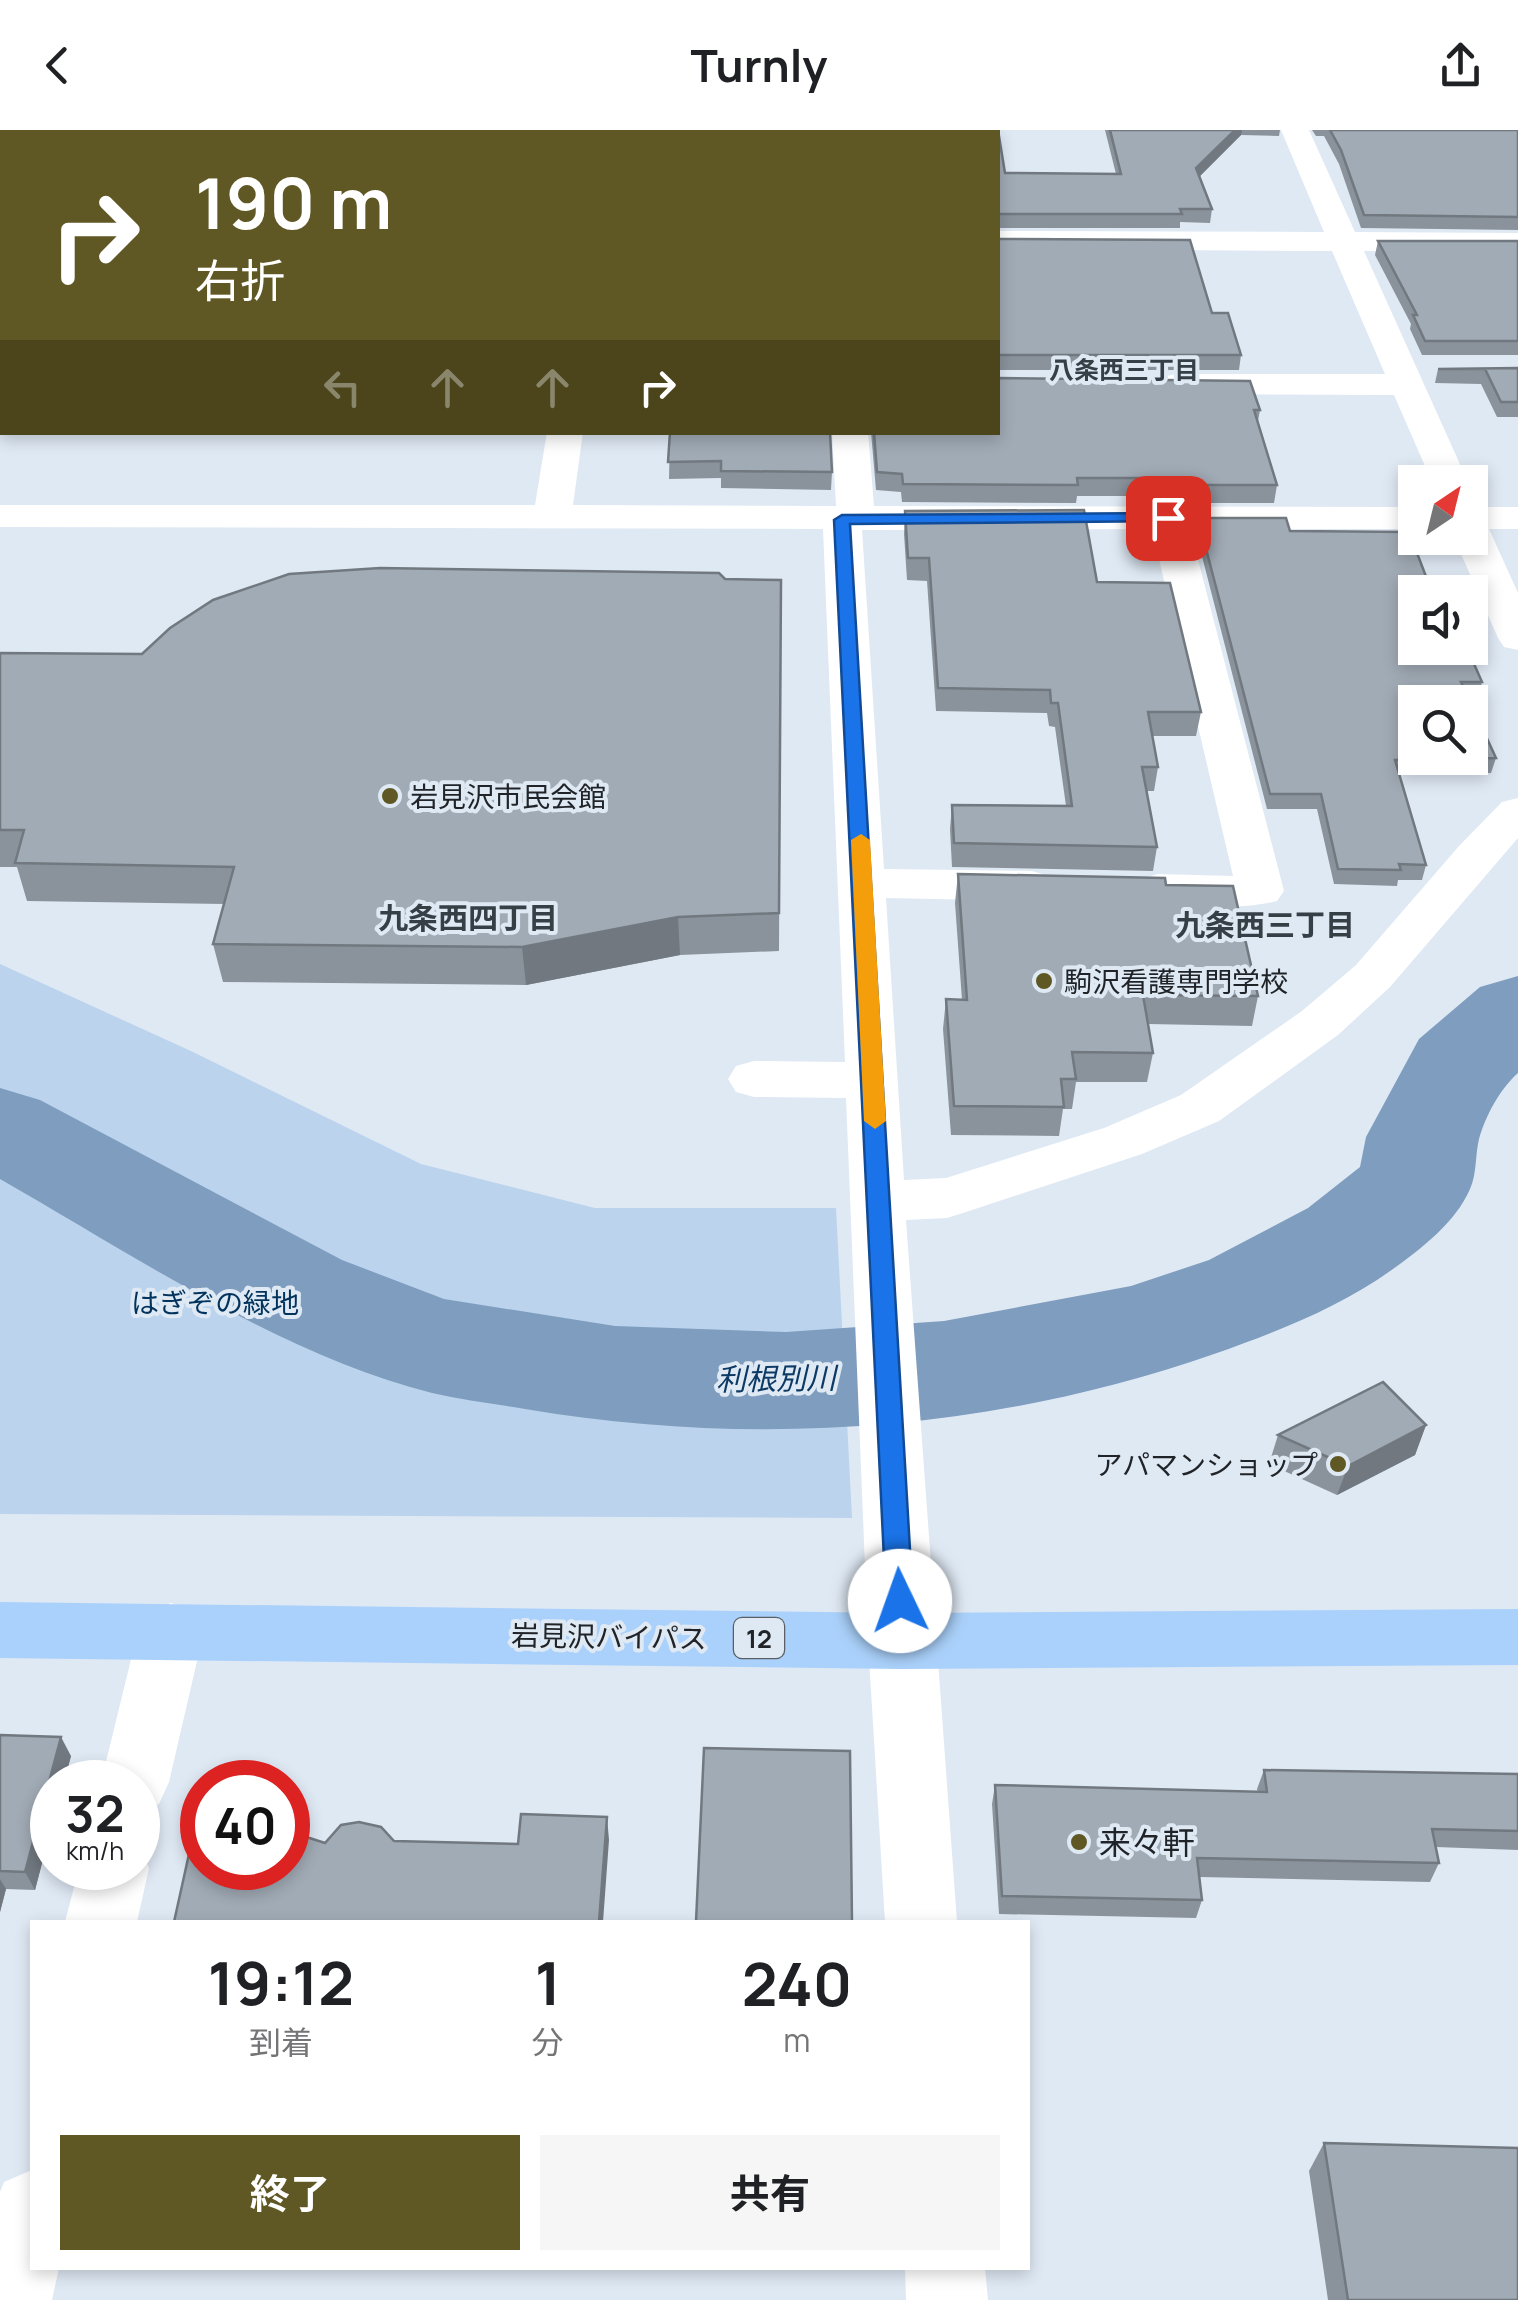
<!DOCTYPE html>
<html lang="ja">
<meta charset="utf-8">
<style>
body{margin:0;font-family:Manrope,"Noto Sans JP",sans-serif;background:#f6f6f6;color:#202124;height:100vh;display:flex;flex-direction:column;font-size:38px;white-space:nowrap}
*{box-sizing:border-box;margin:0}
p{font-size:32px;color:#757577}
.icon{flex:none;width:55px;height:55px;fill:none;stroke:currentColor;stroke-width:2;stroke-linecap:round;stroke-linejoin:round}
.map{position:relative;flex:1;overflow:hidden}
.sheet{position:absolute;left:30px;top:1790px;width:1000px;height:350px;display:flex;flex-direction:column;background:#fff;border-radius:0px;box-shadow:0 5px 15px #0003}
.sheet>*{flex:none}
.guide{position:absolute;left:0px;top:0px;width:1000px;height:305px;box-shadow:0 5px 15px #0003;background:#5f5724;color:#fff;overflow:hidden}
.needle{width:65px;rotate:35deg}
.fabs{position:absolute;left:1398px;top:335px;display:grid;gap:20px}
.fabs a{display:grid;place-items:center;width:90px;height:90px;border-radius:0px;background:#fff;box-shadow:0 5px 15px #0003;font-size:50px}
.speed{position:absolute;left:30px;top:1630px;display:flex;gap:20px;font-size:50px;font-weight:700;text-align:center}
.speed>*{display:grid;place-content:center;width:130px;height:130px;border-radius:50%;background:#fff;box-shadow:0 5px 15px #0003;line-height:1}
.speed small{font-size:25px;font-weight:400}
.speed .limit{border:15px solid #d22;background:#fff;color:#111}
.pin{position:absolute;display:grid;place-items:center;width:85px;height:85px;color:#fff;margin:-42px;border-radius:20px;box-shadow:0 5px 15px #0006}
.me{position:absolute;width:110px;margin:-55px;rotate:357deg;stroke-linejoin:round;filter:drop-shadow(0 0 8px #0008)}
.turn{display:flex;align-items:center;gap:35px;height:210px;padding:0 30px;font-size:45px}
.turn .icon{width:130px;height:130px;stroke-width:2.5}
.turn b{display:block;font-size:70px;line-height:85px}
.lanes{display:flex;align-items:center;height:95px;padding:0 30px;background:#0003;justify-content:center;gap:50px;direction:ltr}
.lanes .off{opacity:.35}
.eta{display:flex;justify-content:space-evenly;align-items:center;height:170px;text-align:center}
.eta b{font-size:60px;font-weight:700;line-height:70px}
.cta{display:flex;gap:20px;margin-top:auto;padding:20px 30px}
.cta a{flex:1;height:115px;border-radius:0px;background:#5f5724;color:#fff;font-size:40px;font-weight:700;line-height:115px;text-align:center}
.cta a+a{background:#f6f6f6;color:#202124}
header{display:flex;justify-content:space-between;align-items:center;height:130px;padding:0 30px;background:#fff;font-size:45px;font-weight:700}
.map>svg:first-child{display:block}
.green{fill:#bbd3ed}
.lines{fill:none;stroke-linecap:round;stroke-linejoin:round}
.river{fill:#7f9dbe;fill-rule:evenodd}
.minor{fill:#fff;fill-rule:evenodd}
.highway{fill:#aad1fb;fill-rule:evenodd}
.wall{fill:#8a939c}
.shaded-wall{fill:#71787f}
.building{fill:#a1abb5;stroke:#71787f;stroke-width:2.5;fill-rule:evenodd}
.route{fill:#1a73e8;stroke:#114b97;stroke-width:2.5}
.slow{fill:#f59e0b}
.poi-dot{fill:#5f5724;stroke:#dfe9f4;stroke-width:4}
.labels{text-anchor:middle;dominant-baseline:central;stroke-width:8;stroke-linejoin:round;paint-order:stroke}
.far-neighbourhood-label{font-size:25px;font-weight:bold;fill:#363e46;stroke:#dfe9f4}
.shield{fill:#dfe9f4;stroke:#595f65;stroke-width:2.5}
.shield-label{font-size:25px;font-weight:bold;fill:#202428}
.poi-label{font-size:28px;fill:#202428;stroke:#dfe9f4;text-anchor:start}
.park-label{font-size:28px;fill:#02335d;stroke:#dfe9f4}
.street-label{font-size:28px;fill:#202428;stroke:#dfe9f4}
.neighbourhood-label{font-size:30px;font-weight:bold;fill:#363e46;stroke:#dfe9f4}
.water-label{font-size:30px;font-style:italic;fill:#0c3a65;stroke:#dfe9f4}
.near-poi-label{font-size:32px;fill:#202428;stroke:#dfe9f4;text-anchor:start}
</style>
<header><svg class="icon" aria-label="back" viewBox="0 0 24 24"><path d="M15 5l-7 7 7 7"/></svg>Turnly<svg class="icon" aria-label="share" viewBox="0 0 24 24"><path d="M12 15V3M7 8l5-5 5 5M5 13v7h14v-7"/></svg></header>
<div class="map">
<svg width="1518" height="2170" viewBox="0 0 1518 2170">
<rect width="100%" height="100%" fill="#dfe9f4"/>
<path class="green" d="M0,834L193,922L421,1034L595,1078H836L852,1388L0,1384Z"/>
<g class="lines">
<path class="river" d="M1518,846V943C1500,959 1486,985 1479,1009C1475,1025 1477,1044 1470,1059C1456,1092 1421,1119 1393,1139C1339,1178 1276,1202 1214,1224C994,1301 755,1318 525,1279C495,1274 462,1270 432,1263C280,1224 135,1126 0,1049V958L40,970L342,1130L444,1169L615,1196L786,1202L944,1191L1131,1156L1209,1130L1308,1078L1360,1037L1366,1007L1419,909L1480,857Z"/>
<path class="minor" d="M596,0H624V2H596Z
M1281,0H1309L1355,102L1518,103V121H1364L1468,352H1432L1394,265L1175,264L1163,261L1158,254L1163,247L1175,244H1385L1332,121L998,119V101L1324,102Z
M0,100H2V118H0Z
M547,302H583L573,375L836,376L832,302H868L874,376L1415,377V399H1190L1284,761L1277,771C1242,780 1176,778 1141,769L1134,759L1141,749L1158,744L1233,746L1152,399L862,400L884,739L1032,741L1049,746L1055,756L1049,766L1032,771L886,768L904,1050L946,1048L1104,998L1181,965L1302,881L1356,835L1459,716L1502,672L1518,668V708L1390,857L1338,905L1219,991L1142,1024L966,1082L947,1088L906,1090L957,1792H885L868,1511L846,968L754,967L736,962L728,949L736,936L754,931L845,932L823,399L0,397V375H535Z
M1470,377H1518V399H1489L1518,463V520L1504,517L1498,508L1454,408H1470Z
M171,1473L194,1481L204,1501L169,1652L159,1674L138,1683V1652H101L138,1501L148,1481Z
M138,1714L149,1738L137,1792H65L79,1738H138Z
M32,2040V2138H59L52,2170H0V2062L4,2052Z
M905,2138H985L988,2170H906Z"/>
<path class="highway" d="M0,1472L901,1483L1518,1479V1535L901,1539L0,1528Z"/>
</g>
<path class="wall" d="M0,0L2,2V90H0Z
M627,0H998L1005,43L1116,44L1105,0H1280L1279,6L1241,5L1200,46L1212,79L1210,93L1180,92V98H998V2Z
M1312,0H1518V100L1361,98L1339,34L1324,6H1316Z
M998,107L1212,183L1241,225L1239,240H998Z
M1378,111H1518V225H1422L1410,199L1411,194L1375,125Z
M0,124H2V266H0Z
M1518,238V287H1497L1481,254L1435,253L1438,239Z
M1260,280L1258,291L1277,355L1274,373H1188L1187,366H1077L1076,373L902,372L901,362L876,360L871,302H998Z
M670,302L832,342L831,360L721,358V348L669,349Z
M905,381L1097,452L1201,582L1196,606H1152L1158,637L1154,661H1147L1157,717L1153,741L952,737L950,699L952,675L1066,676L1055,597L1049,596L1047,583L936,581L927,451L907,450L904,404Z
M1198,388L1290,401L1430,457L1482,552L1478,567H1468L1496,628L1491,643L1399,645L1426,735L1422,750H1398L1397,756L1334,754L1317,679H1267L1196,403Z
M725,449L781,450L779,821L680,825L526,855L223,852L213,814L224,774L27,771L17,737H0V523L142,524Z
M958,744L1166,755L1258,866L1252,896L1148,894L1153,923L1147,952H1076L1072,979H1063L1059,1006L951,1005L943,899L946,869L962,870L955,773Z
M1426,1295L1415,1325L1337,1365L1269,1334L1278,1305Z
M0,1605L71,1626L64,1652H52V1695L35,1760L6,1759L0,1782Z
M1264,1640L1518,1644V1720L1436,1717L1439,1733L1430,1752L1199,1747L1202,1770L1196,1788L999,1784L992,1674L995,1655L1258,1662L1257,1659Z
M1324,2013L1518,2170H1328L1309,2041Z"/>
<path class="shaded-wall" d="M1235,0H1242L1241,5L1195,51L1196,38Z
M678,787L680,825L526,855L522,817Z
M1426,1295L1415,1325L1337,1365L1348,1336Z
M61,1607L71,1626L64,1652H52V1695L35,1760L25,1742Z
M607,1687L609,1710L603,1792H599Z
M0,1749L6,1759L0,1782Z"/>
<path class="building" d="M0,0H55L54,2H2V73H0Z
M197,0H313L312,2H196Z
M431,0H580L579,2H430Z
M699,0H998L1005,43L1121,44L1110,0H1235L1196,38L1212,79H1180L1182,84H999L998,85V2H698Z
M1330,0H1518V87L1364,85L1341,20Z
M998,107L999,109L1190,110L1212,183H1228L1241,225H999L998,226Z
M1378,111H1518V211H1425L1413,185H1417Z
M0,124H2V239H0Z
M1518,238V272H1501L1485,239H1438Z
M998,248L1250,251L1260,280H1254L1277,355H1191L1190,348H1077L1078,355L903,354L902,344L877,342L874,302H998Z
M670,302H830L832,342L721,341V331L668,332Z
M1084,380L1097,452L1170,453L1201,582H1148L1158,637H1142L1157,717L954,713L952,675L1072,676L1058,573H1051L1050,560L938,558L929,428H908L905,381Z
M1198,388H1286L1290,401L1409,402L1430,457H1442L1444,462H1415V518H1467L1482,552H1461L1496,628L1395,630L1426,735L1399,734L1401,740L1338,739L1321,664H1270ZM1415,572H1470V628H1415Z
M380,438L719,443L725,449L781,450L779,783L678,787L522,817L213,814L234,737L15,733L24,700H0V523L142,524L170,498L213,470L289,444Z
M958,744L1165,748L1166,755L1233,756L1258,866L1143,865L1153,923L1072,922L1076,949H1061L1064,977L954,976L946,869L967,870Z
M1383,1252L1426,1295L1348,1336L1278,1305Z
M0,1605L61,1607L25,1742L0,1741Z
M704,1618L850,1621L852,1792H696Z
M1264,1640L1518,1644V1701L1432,1699L1439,1733L1197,1728L1202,1770L1002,1766L995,1655L1267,1662Z
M521,1684L607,1687L599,1792H174L193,1706L202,1702V1738H288V1701L325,1713L341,1695L359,1692L381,1697L394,1711L518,1714Z
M1324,2013L1518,2018V2170H1348Z"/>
<path class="route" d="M1168,383L1176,388L1173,391L850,394L913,1471L909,1479L900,1482L890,1479L886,1471L834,390L842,385Z"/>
<path class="slow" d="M861,704L870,710L886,991L875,999L864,991L851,710Z"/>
<g class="poi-dot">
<circle cx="390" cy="666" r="10"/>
<circle cx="1044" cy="851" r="10"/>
<circle cx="1338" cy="1334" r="10"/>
<circle cx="1079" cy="1712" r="10"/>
</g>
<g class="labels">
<g class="far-neighbourhood-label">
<text x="1124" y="239">八条西三丁目</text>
</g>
<rect class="shield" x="734" y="1488" width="50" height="40" rx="8"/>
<g class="shield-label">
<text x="759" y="1508">12</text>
</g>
<g class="poi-label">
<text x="410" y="666">岩見沢市民会館</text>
<text x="1064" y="851">駒沢看護専門学校</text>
<text x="1318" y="1334" text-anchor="end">アパマンショップ</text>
</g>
<g class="park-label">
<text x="215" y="1172">はぎぞの緑地</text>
</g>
<g class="street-label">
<text transform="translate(609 1506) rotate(1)">岩見沢バイパス</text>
</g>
<g class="neighbourhood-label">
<text x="468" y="787">九条西四丁目</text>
<text x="1265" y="794">九条西三丁目</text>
</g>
<g class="water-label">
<text transform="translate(776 1248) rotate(-1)">利根別川</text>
</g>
<g class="near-poi-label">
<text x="1099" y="1712">来々軒</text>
</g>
</g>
</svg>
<div class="fabs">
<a><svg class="needle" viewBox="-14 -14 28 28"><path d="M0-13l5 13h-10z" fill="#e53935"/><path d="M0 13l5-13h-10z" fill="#757577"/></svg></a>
<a><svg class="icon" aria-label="sound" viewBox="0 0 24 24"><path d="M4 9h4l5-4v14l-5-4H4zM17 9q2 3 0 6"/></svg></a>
<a><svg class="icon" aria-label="search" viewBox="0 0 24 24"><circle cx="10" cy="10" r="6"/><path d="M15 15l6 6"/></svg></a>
</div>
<div class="speed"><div>32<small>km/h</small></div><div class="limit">40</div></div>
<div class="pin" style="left:1168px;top:388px;background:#d93025"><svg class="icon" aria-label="arrive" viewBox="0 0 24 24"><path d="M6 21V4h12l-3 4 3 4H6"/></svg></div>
<svg class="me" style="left:900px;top:1471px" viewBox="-20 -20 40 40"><circle r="19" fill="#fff"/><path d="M0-13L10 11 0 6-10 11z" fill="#1a73e8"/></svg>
<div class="guide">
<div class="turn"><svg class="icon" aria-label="right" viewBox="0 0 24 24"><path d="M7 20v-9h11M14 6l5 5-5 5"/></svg><div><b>190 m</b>右折</div></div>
<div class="lanes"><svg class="icon off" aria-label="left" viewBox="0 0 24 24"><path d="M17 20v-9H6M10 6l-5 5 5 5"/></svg><svg class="icon off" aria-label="ahead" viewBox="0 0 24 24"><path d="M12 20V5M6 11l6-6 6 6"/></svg><svg class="icon off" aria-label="ahead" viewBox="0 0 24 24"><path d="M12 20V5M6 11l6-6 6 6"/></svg><svg class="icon" aria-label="right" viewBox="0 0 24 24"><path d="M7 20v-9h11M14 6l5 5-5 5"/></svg></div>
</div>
<section class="sheet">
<div class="eta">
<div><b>19:12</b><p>到着</p></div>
<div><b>1</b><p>分</p></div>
<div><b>240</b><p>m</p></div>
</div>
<div class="cta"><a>終了</a><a>共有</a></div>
</section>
</div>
